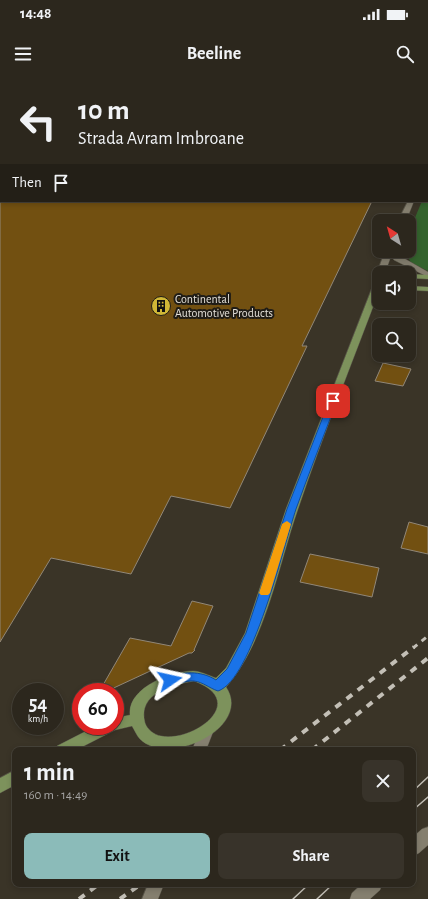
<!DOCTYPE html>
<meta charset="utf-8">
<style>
body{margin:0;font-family:"Alegreya Sans",sans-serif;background:#38332a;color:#f1f3f6;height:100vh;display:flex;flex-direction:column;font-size:15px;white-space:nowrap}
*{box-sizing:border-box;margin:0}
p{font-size:13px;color:#a6a5a4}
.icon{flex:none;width:22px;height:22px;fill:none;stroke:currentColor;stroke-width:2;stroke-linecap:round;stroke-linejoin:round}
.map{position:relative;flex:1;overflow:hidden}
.details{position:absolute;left:12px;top:667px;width:404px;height:140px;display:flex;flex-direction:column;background:#2c271d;border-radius:8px;box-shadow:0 2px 6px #0003,0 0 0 1px #48443b}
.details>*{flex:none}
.banner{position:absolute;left:0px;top:0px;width:428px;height:122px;box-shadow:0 2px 6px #0003,0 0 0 1px #48443b;background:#2c271d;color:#f1f3f6;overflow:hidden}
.needle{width:26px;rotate:323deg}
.buttons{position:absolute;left:372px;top:134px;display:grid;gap:8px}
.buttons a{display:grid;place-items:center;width:44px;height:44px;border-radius:8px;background:#2c271d;box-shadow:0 2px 6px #0003,0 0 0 1px #48443b;font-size:20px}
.speed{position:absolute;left:12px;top:603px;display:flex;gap:8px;font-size:20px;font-weight:700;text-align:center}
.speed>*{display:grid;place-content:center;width:52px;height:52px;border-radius:50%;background:#2c271d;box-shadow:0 2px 6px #0003,0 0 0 1px #48443b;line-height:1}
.speed small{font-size:10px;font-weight:400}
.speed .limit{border:6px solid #d22;background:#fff;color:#111}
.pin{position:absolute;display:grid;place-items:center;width:34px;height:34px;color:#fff;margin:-17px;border-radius:8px;box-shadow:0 2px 6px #0006}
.me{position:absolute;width:44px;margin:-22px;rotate:79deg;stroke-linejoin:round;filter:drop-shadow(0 0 3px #0008)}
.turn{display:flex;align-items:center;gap:14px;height:84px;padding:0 12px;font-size:18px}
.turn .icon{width:52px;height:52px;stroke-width:2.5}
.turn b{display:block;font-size:28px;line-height:34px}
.then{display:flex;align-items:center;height:38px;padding:0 12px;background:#0003;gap:8px;font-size:15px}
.round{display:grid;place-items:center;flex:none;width:42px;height:42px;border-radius:8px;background:#38332a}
.headline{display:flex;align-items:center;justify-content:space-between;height:68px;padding:0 12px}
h1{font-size:24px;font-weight:700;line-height:30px}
.primary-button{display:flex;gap:8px;margin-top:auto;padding:8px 12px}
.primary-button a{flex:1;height:46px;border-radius:8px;background:#8bbbb9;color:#111;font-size:16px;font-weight:700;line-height:46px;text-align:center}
.primary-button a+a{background:#38332a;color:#f1f3f6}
.status{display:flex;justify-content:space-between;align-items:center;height:28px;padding:0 20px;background:#2c271d;direction:ltr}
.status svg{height:11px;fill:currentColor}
header{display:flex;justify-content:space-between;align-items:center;height:52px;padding:0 12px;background:#2c271d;font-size:18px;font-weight:700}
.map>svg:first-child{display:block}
.green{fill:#34632d}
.building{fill:#725011;stroke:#918778}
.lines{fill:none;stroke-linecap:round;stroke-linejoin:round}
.minor-casing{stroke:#575347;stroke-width:1}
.tertiary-casing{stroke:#575347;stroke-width:1}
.secondary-casing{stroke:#575347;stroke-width:1}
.primary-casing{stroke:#575347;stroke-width:1}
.minor{fill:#857f6f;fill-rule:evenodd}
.tertiary{fill:#857f6f;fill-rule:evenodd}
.secondary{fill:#857f6f;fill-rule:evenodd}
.primary{fill:#7d925c;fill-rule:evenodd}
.tram{stroke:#c3bfb6;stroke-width:1.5}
.rail-far1{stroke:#c3bfb6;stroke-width:3;stroke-dasharray:5.5 5.5;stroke-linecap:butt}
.rail{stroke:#c3bfb6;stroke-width:4;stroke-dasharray:7 7;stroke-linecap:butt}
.route{fill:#1a73e8;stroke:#114b97}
.slow{fill:#f59e0b}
.labels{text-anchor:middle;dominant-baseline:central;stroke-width:4;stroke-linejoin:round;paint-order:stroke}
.far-poi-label{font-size:12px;fill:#e3dfd7;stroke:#1f1c16;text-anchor:start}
</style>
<div class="status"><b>14:48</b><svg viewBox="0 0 49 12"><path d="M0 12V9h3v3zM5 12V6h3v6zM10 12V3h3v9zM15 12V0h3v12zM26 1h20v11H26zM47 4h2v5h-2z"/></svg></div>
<header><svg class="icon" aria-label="menu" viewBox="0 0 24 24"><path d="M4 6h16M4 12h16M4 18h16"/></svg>Beeline<svg class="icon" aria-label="search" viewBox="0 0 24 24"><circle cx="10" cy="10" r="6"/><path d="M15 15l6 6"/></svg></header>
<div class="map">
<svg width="428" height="819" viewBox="0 0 428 819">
<rect width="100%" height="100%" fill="#3a3427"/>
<path class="green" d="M428,106V191L411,183L405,171H409V152L422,121H427Z"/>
<path class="building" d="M0,121H372L302,266H307L230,428L171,416L131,494L51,478L0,562Z
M383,283L411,289L403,306L375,301Z
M409,442L428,447V474L401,468Z
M310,474L379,488L372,517L300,502Z
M192,521L213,526L194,570H195L192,573H189L105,612H99L130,558L171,566Z"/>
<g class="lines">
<defs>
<path id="minor" d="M428,747V765L419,773L413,776V757L422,749Z
M362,804H382L380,810L370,819H350L352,813Z"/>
<path id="tertiary" d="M206,646L211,648L213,652L206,670H192L201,648Z
M148,804H164L158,819H142Z"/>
<path id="secondary" d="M427,71H428L427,78Z
M408,121H414L406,141H398Z
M385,171H395L400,176L428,192V197L394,180L391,176L385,193H379L378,195L377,193Z"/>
<path id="primary" d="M409,194L428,195V199L409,198Z
M376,198H379V211C352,283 323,355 298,429C279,483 265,564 226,607C253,647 169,688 140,659C137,656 135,651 132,646L115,650L76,670H55L57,666L96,646H115V638L130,635C127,608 171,591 193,591C200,591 210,596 216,598L226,588L245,553L286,429ZM194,601C251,622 191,663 161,656C154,655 147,649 145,643C137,613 172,605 194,601Z
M409,206L428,207V211L409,210Z
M15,690V705L0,713V698Z"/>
</defs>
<use href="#minor" class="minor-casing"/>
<use href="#tertiary" class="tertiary-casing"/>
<use href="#secondary" class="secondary-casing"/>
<use href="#primary" class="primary-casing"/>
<use href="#minor" class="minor"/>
<use href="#tertiary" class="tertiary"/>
<use href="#secondary" class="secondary"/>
<use href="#primary" class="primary"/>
<path class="tram" d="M413,711L428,697
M413,730L428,717
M293,819L309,804
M317,819L333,804"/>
<path class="rail-far1" d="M413,568L428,556"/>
<path class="rail" d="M280,670L414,567
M312,670L428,578
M79,819L99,804
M120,819L141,804"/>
</g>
<path class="route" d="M330,319H336L337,321C323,357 309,393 296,429C284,465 252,600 218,611C209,608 203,602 194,601C185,600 175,607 166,604L164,600L166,597C183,592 200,590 216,600L227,589L246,553L287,429Z"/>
<path class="slow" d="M287,441L291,444L270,513L268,515H261L259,513L282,444Z"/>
<defs>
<symbol id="building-disc" viewBox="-11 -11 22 22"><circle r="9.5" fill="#d0b736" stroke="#1f1c16"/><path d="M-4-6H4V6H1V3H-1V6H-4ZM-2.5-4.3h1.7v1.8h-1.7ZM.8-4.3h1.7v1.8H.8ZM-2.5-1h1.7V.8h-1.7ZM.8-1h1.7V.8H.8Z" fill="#111"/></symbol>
</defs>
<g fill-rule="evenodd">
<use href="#building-disc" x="150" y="215" width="22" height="22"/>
</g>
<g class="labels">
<g class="far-poi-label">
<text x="175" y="219">Continental<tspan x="175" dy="14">Automotive Products</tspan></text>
</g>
</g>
</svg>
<div class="buttons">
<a><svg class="needle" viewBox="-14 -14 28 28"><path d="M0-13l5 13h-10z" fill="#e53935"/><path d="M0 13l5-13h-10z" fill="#a6a5a4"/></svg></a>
<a><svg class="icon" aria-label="sound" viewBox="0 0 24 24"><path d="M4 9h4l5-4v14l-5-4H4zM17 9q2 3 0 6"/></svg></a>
<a><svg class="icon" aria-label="search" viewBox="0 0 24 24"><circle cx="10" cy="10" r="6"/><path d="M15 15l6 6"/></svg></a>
</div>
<div class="speed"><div>54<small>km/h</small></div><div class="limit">60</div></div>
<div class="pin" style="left:333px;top:321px;background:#d93025"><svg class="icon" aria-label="arrive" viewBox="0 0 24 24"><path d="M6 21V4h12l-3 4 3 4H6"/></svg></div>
<svg class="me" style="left:170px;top:600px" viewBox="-20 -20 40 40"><path d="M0-17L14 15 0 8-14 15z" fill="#1a73e8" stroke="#fff" stroke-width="4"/></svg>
<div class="banner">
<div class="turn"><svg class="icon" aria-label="left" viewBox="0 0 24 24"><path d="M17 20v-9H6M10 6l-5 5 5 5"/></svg><div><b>10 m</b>Strada Avram Imbroane</div></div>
<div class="then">Then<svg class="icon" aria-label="arrive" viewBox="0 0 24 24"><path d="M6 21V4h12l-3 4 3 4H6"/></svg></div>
</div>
<section class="details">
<div class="headline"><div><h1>1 min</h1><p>160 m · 14:49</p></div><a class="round"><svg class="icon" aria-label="close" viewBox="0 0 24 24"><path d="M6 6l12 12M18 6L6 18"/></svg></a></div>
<div class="primary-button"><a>Exit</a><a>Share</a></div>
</section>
</div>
